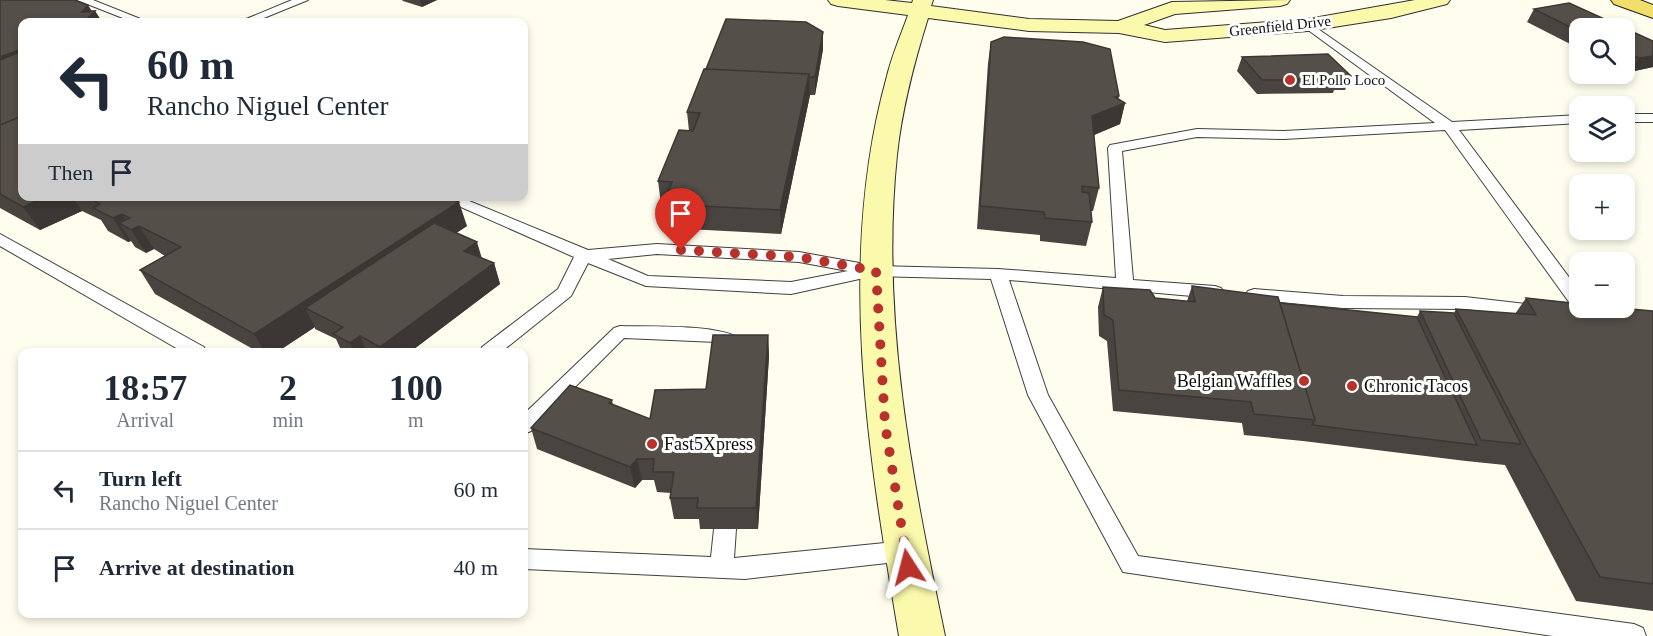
<!DOCTYPE html>
<meta charset="utf-8">
<style>
body{margin:0;font-family:"Times New Roman",serif;background:#f2f2f3;color:#1f2937;height:100vh;display:flex;flex-direction:column;font-size:22px;white-space:nowrap}
*{box-sizing:border-box;margin:0}
p{font-size:20px;color:#747a83}
.icon{flex:none;width:33px;height:33px;fill:none;stroke:currentColor;stroke-width:2;stroke-linecap:round;stroke-linejoin:round}
.map{position:relative;flex:1;overflow:hidden}
.sheet{position:absolute;left:18px;top:348px;width:510px;height:270px;display:flex;flex-direction:column;background:#fff;border-radius:12px;box-shadow:0 3px 9px #0003}
.sheet>*{flex:none}
.top-card{position:absolute;left:18px;top:18px;width:510px;height:183px;border-radius:12px;box-shadow:0 3px 9px #0003;background:#fff;color:#1f2937;overflow:hidden}
.tools{position:absolute;left:1569px;top:18px;display:grid;gap:12px}
.tools a{display:grid;place-items:center;width:66px;height:66px;border-radius:12px;background:#fff;box-shadow:0 3px 9px #0003;font-size:30px}
.pin{position:absolute;display:grid;place-items:center;width:51px;height:51px;color:#fff;margin:-62px -26px;border-radius:50% 50% 50% 0;rotate:-45deg;box-shadow:0 0 6px #0007}
.pin .icon{rotate:45deg}
.me{position:absolute;width:66px;margin:-33px;rotate:351deg;stroke-linejoin:round;filter:drop-shadow(0 0 4px #0008)}
.turn{display:flex;align-items:center;gap:21px;height:126px;padding:0 30px;font-size:27px}
.turn .icon{width:78px;height:78px;stroke-width:2.5}
.turn b{display:block;font-size:42px;line-height:51px}
.then{display:flex;align-items:center;height:57px;padding:0 30px;background:#0003;gap:12px;font-size:22px}
.eta{display:flex;justify-content:space-evenly;align-items:center;height:102px;text-align:center}
.eta b{font-size:36px;font-weight:700;line-height:42px}
ul{padding:0;list-style:none}
li{display:flex;align-items:center;gap:18px;height:78px;padding:0 30px;border-top:2px solid #e0e1e3}
li div{flex:1}
li b{display:block;font-size:22px}
li em{font-style:normal}
.map>svg:first-child{display:block}
.lines{fill:none;stroke-linecap:round;stroke-linejoin:round}
.lane-casing{stroke:#404040;stroke-width:2}
.secondary-casing{stroke:#2f2f2f;stroke-width:2}
.primary-casing{stroke:#1e1e1e;stroke-width:2}
.lane{fill:#fff;fill-rule:evenodd}
.secondary{fill:#fbfaac;fill-rule:evenodd}
.primary{fill:#f2de6a;fill-rule:evenodd}
.wall{fill:#494440}
.shaded-wall{fill:#3c3734}
.building{fill:#554f4a;stroke:#3c3734;stroke-width:1.5}
.route{stroke:#b7322b;stroke-width:10;stroke-dasharray:0 18}
.poi-dot{fill:#b7322b;stroke:#fff;stroke-width:2}
.labels{text-anchor:middle;dominant-baseline:central;stroke-width:6;stroke-linejoin:round;paint-order:stroke}
.far-street-label{font-size:15px;fill:#0d0d0d;stroke:#fff}
.far-poi-label{font-size:15px;fill:#0d0d0d;stroke:#fff;text-anchor:start}
.poi-label{font-size:18px;fill:#0d0d0d;stroke:#fff;text-anchor:start}
</style>
<div class="map">
<svg width="1653" height="636" viewBox="0 0 1653 636">
<rect width="100%" height="100%" fill="#fefdee"/>
<g class="lines">
<defs>
<path id="lane" d="M77,0H93L148,22H133Z
M292,0H308L254,22H239Z
M1308,22L1452,122L1580,115V123L1459,130L1580,292V308H1587L1586,309H1574L1445,130L1284,139L1197,137L1122,151L1133,280L1215,286L1221,288L1224,292L1221,296L1215,298L1009,280L1048,395L1138,556L1634,624L1643,628L1646,636H1553L1123,572L1028,395L991,279L873,276L791,294L646,286L588,263L571,296L501,352H480L482,347L558,289L574,257L436,196H457L588,250L657,244L799,252L876,266L998,269L1116,278L1108,148L1110,145L1197,129L1284,131L1435,123L1304,27V23ZM657,254L799,262L848,271L791,282L648,276L608,259Z
M1624,114H1653V122H1624Z
M0,234L204,347L206,352H183L0,246Z
M1254,289L1343,296L1465,297L1544,306L1550,308L1553,312L1550,316L1544,318L1465,309L1343,308L1248,299L1245,295L1248,291Z
M620,326C644,327 733,323 744,343L742,348L735,349L717,342L624,338L531,431L524,434V414L614,328Z
M725,519L733,522L736,529L734,558L905,541L913,544L917,551L913,558L905,561L745,579L524,569V549L711,557L714,529L717,522Z"/>
<path id="secondary" d="M828,0H885L912,3L913,0H933L931,6L1029,19L1118,21L1172,2L1290,0L1287,4L1280,6L1175,14L1144,25L1165,30L1308,19L1415,0H1450L1447,4L1391,18L1308,31L1165,42L1119,33L1029,31L928,18C914,63 902,108 897,155C880,317 912,478 945,636H899C868,453 836,258 887,76C892,55 901,35 908,15L838,6L831,4Z"/>
<path id="primary" d="M1611,0H1640L1653,5V18L1614,4Z"/>
</defs>
<use href="#lane" class="lane-casing"/>
<use href="#secondary" class="secondary-casing"/>
<use href="#primary" class="primary-casing"/>
<use href="#lane" class="lane"/>
<use href="#secondary" class="secondary"/>
<use href="#primary" class="primary"/>
</g>
<path class="wall" d="M0,0L95,11L102,22H22V196H446L467,226L456,233L482,258L494,263L500,284L410,352H342L336,339L315,329V327L277,352H258L155,294L140,270L165,256L154,249L146,253L135,247L131,241L128,242L108,231L101,220L82,211L40,230L0,208Z
M402,0H437L422,7L403,1Z
M1569,3L1653,41V67L1630,72L1624,69V28H1580V49L1527,22L1534,9Z
M823,32V49L815,95H810L781,234L667,228L663,204H661L658,181L689,131L687,112Z
M991,42L1125,103L1120,124L1094,135L1099,188L1093,211H1091L1092,222L1086,246L1040,241V235L977,229L988,63Z
M1242,57L1351,76L1345,90H1334L1333,93L1257,94L1237,71Z
M1192,286L1280,303L1417,317L1420,311L1454,313L1456,309L1515,314L1526,298L1653,311V611L1576,601L1505,465L1466,461L1303,441L1244,435L1242,423L1113,411L1107,341L1099,336L1098,307L1103,287L1155,298L1187,301Z
M768,335L769,356L758,529H700L699,519H674L670,498L671,493L657,492L654,480H642L635,488L537,449L531,428L612,400L613,405L650,419L706,389Z"/>
<path class="shaded-wall" d="M420,0H437L422,7Z
M88,5L93,13L95,11L102,22H84L82,12Z
M823,32V49L815,95V77Z
M22,49V75L0,83V57Z
M1653,56V67L1630,72L1639,58Z
M809,74L810,95L781,234L780,210Z
M1119,96L1117,106L1125,103L1120,124L1087,138L1092,116L1115,97Z
M47,196H72L82,211L40,230L23,207Z
M459,202L467,226L327,319L305,308L315,327L277,352H265L254,334Z
M122,214L132,229L139,226L154,249L146,253L131,230L119,223L131,241L128,242L113,218Z
M477,242L483,262L464,251Z
M494,263L500,284L410,352H383L380,347Z
M768,335L769,356L758,529L756,508Z
M360,336L367,352H355L350,343Z
M637,459L642,480L635,488L630,467Z"/>
<path class="building" d="M0,0H74L88,5L82,12L95,11L84,22H22V49L0,57Z
M1569,3L1653,41V56L1639,58L1624,52V28H1580V32L1534,9Z
M726,19L806,22L823,32L815,77H809V74L706,69Z
M1004,37L1083,42L1110,49L1119,96L1115,97L1125,103L1092,116L1099,188L1082,186V192L1089,193L1092,222L1045,218L1044,212L980,206L991,42Z
M22,51V116L0,125V60Z
M1328,54L1351,76H1337L1338,79L1262,80L1242,57Z
M704,69L809,74L780,210L663,204L672,182L658,181L679,130L693,131L700,113L687,112Z
M22,116V196H47L23,207L0,194V125Z
M85,196H446L459,202L254,334L140,270L181,247L139,226L131,230L119,223L130,218L122,214L113,218L93,208L100,204Z
M434,223L477,242L464,251L494,263L380,347L360,336L350,343L333,334L343,327L305,308Z
M1192,286L1278,297L1315,420L1254,414L1251,402L1119,390L1113,320L1104,315L1103,287L1150,290L1155,298L1195,302Z
M1526,298L1580,304V308H1619L1653,311V584L1600,577L1524,440L1456,309L1536,315Z
M1280,303L1417,317L1477,445L1312,425L1315,420Z
M1420,311L1454,313L1521,444L1481,440Z
M713,335H768L756,508H697L698,498H670L674,472H653L654,459H637L630,467L531,428L570,385L612,400L609,403L650,419L655,390L706,389Z"/>
<g class="lines">
<path class="route" d="M681,250L799,257L876,271L885,424L908,567"/>
</g>
<g class="poi-dot">
<circle cx="1290" cy="80" r="6"/>
<circle cx="1304" cy="381" r="6"/>
<circle cx="1352" cy="386" r="6"/>
<circle cx="652" cy="444" r="6"/>
</g>
<g class="labels">
<g class="far-street-label">
<text transform="translate(1280 26) rotate(-6)">Greenfield Drive</text>
</g>
<g class="far-poi-label">
<text x="1302" y="80">El Pollo Loco</text>
</g>
<g class="poi-label">
<text x="1292" y="381" text-anchor="end">Belgian Waffles</text>
<text x="1364" y="386">Chronic Tacos</text>
<text x="664" y="444">Fast5Xpress</text>
</g>
</g>
</svg>
<div class="tools">
<a><svg class="icon" aria-label="search" viewBox="0 0 24 24"><circle cx="10" cy="10" r="6"/><path d="M15 15l6 6"/></svg></a>
<a><svg class="icon" aria-label="layers" viewBox="0 0 24 24"><path d="M12 4l9 5-9 5-9-5zM3 14l9 5 9-5"/></svg></a>
<a>+</a>
<a>−</a>
</div>
<div class="pin" style="left:681px;top:250px;background:#d93025"><svg class="icon" aria-label="arrive" viewBox="0 0 24 24"><path d="M6 21V4h12l-3 4 3 4H6"/></svg></div>
<svg class="me" style="left:908px;top:567px" viewBox="-20 -20 40 40"><path d="M0-17L14 15 0 8-14 15z" fill="#b7322b" stroke="#fff" stroke-width="4"/></svg>
<div class="top-card">
<div class="turn"><svg class="icon" aria-label="left" viewBox="0 0 24 24"><path d="M17 20v-9H6M10 6l-5 5 5 5"/></svg><div><b>60 m</b>Rancho Niguel Center</div></div>
<div class="then">Then<svg class="icon" aria-label="arrive" viewBox="0 0 24 24"><path d="M6 21V4h12l-3 4 3 4H6"/></svg></div>
</div>
<section class="sheet">
<div class="eta">
<div><b>18:57</b><p>Arrival</p></div>
<div><b>2</b><p>min</p></div>
<div><b>100</b><p>m</p></div>
</div>
<ul>
<li><svg class="icon" aria-label="left" viewBox="0 0 24 24"><path d="M17 20v-9H6M10 6l-5 5 5 5"/></svg><div><b>Turn left</b><p>Rancho Niguel Center</p></div><em>60 m</em></li>
<li><svg class="icon" aria-label="arrive" viewBox="0 0 24 24"><path d="M6 21V4h12l-3 4 3 4H6"/></svg><div><b>Arrive at destination</b></div><em>40 m</em></li>
</ul>
</section>
</div>
